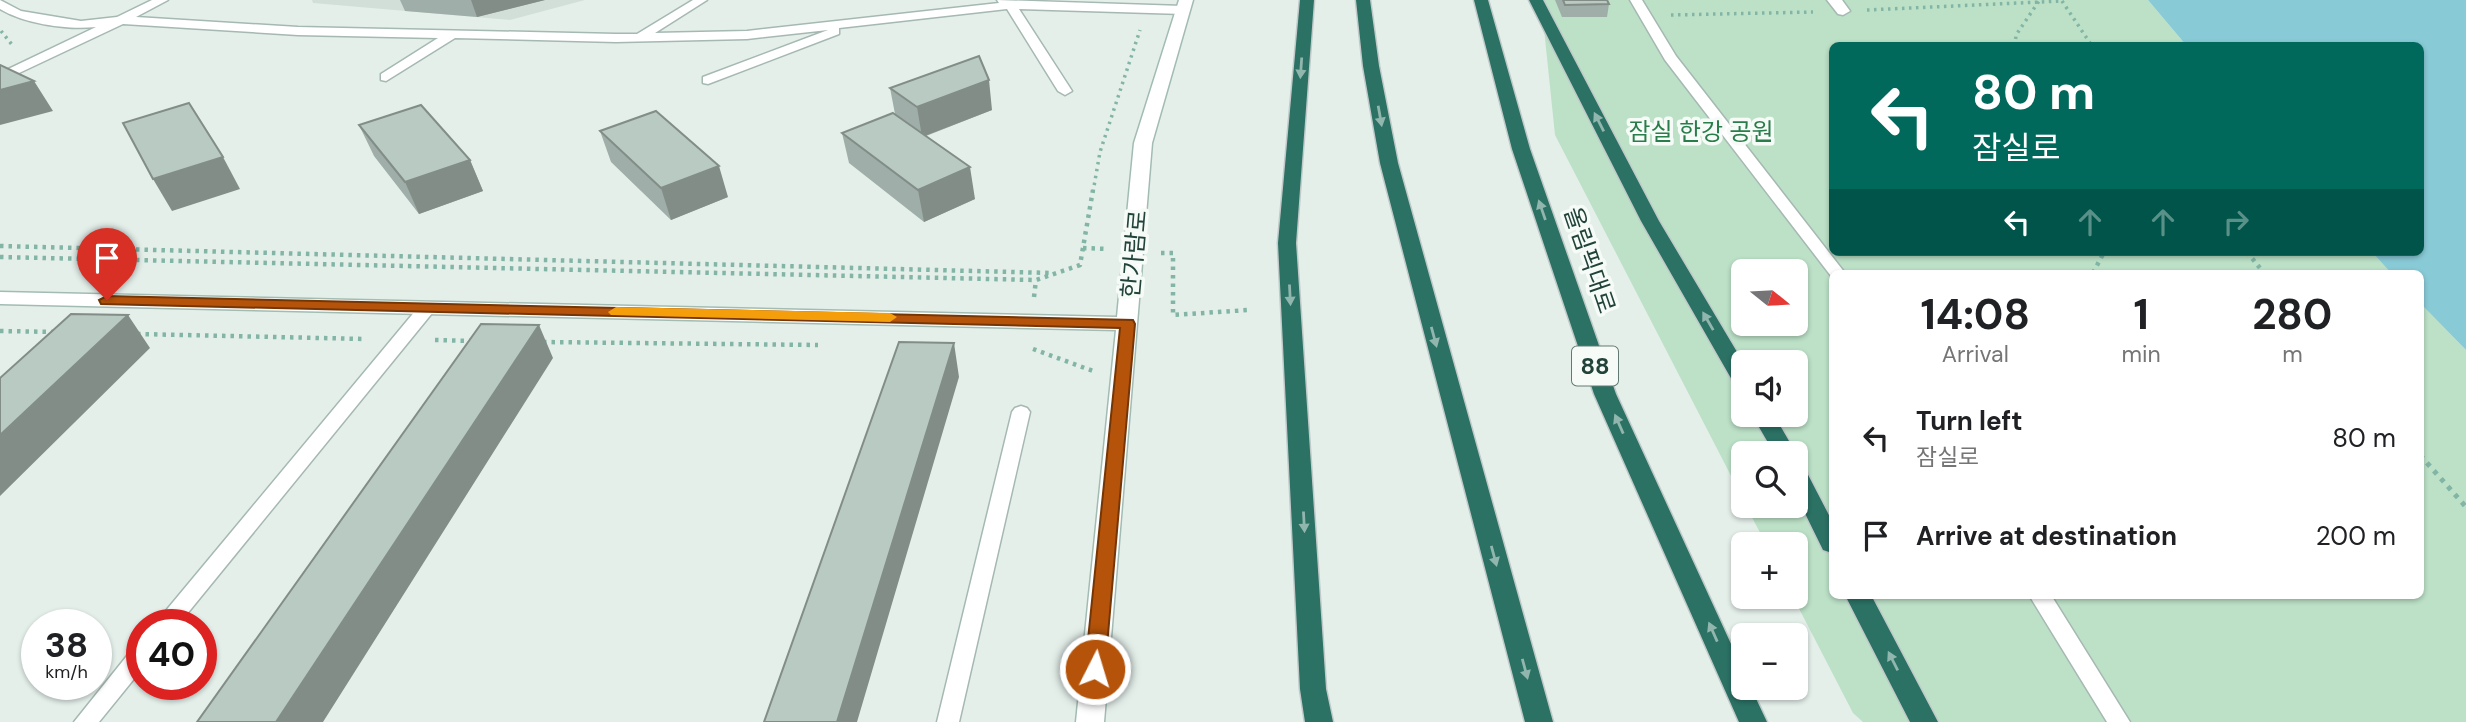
<!DOCTYPE html>
<meta charset="utf-8">
<style>
body{margin:0;font-family:"DM Sans","Noto Sans KR",sans-serif;background:#f2f2f2;color:#202124;height:100vh;display:flex;flex-direction:column;font-size:26px;white-space:nowrap}
*{box-sizing:border-box;margin:0}
p{font-size:23px;color:#757577}
.icon{flex:none;width:38px;height:38px;fill:none;stroke:currentColor;stroke-width:2;stroke-linecap:round;stroke-linejoin:round}
.map{position:relative;flex:1;overflow:hidden}
.details{position:absolute;left:1829px;top:270px;width:595px;height:329px;display:flex;flex-direction:column;background:#fff;border-radius:10px;box-shadow:0 2px 5px #0004}
.details>*{flex:none}
.hud{position:absolute;left:1829px;top:42px;width:595px;height:214px;border-radius:10px;box-shadow:0 2px 5px #0004;background:#00695c;color:#fff;overflow:hidden}
.needle{width:46px;rotate:108deg}
.buttons{position:absolute;left:1731px;top:259px;display:grid;gap:14px}
.buttons a{display:grid;place-items:center;width:77px;height:77px;border-radius:10px;background:#fff;box-shadow:0 2px 5px #0004;font-size:35px}
.speed{position:absolute;left:21px;top:609px;display:flex;gap:14px;font-size:35px;font-weight:700;text-align:center}
.speed>*{display:grid;place-content:center;width:91px;height:91px;border-radius:50%;background:#fff;box-shadow:0 2px 5px #0004;line-height:1}
.speed small{font-size:18px;font-weight:400}
.speed .limit{border:10px solid #d22;background:#fff;color:#111}
.pin{position:absolute;display:grid;place-items:center;width:60px;height:60px;color:#fff;margin:-72px -30px;border-radius:50% 50% 50% 0;rotate:-45deg;box-shadow:0 0 7px #0007}
.pin .icon{rotate:45deg}
.me{position:absolute;width:77px;margin:-38px;rotate:5deg;stroke-linejoin:round;filter:drop-shadow(0 0 5px #0008)}
.turn{display:flex;align-items:center;gap:24px;height:147px;padding:0 28px;font-size:32px}
.turn .icon{width:91px;height:91px;stroke-width:2.5}
.turn b{display:block;font-size:49px;line-height:60px}
.lanes{display:flex;align-items:center;height:66px;padding:0 28px;background:#0003;justify-content:center;gap:35px;direction:ltr}
.lanes .off{opacity:.35}
.eta{display:flex;justify-content:space-evenly;align-items:center;height:119px;text-align:center}
.eta b{font-size:42px;font-weight:700;line-height:49px}
ul{padding:0;list-style:none}
li{display:flex;align-items:center;gap:21px;height:98px;padding:0 28px}
li div{flex:1}
li b{display:block;font-size:26px}
li em{font-style:normal}
.map>svg:first-child{display:block}
.built{fill:#d2dfd9}
.green{fill:#bce1c7;fill-rule:evenodd}
.water{fill:#89cad7}
.lines{fill:none;stroke-linecap:round;stroke-linejoin:round}
.lane-casing{stroke:#a6b8b2;stroke-width:3}
.street-casing{stroke:#a6b8b2;stroke-width:3}
.secondary-casing{stroke:#a2bcb3;stroke-width:3}
.highway-casing{stroke:#c1cac8;stroke-width:3}
.path-far2{stroke:#82b5a6;stroke-width:3.5;stroke-dasharray:2.5 4.5;stroke-linecap:butt}
.path-far1{stroke:#82b5a6;stroke-width:4.5;stroke-dasharray:3.5 5;stroke-linecap:butt}
.path{stroke:#82b5a6;stroke-width:5;stroke-dasharray:4.5 6;stroke-linecap:butt}
.lane{fill:#fff;fill-rule:evenodd}
.street{fill:#fff;fill-rule:evenodd}
.secondary{fill:#fff;fill-rule:evenodd}
.highway{fill:#2b7164;fill-rule:evenodd}
.wall{fill:#9faea8}
.shaded-wall{fill:#828d88}
.building{fill:#b9cac3;stroke:#828d88;stroke-width:2}
.oneway{fill:#90b6ae}
.route{fill:#b45309;stroke:#753606;stroke-width:2}
.slow{fill:#f59e0b}
.labels{text-anchor:middle;dominant-baseline:central;stroke-width:7;stroke-linejoin:round;paint-order:stroke}
.shield{fill:#f6fbf8;stroke:#627a73;stroke-width:2}
.shield-label{font-size:23px;font-weight:bold;fill:#22433a}
.park-label{font-size:24px;fill:#287d4a;stroke:#f6fbf8}
.street-label{font-size:24px;fill:#22433a;stroke:#f6fbf8}
</style>
<div class="map">
<svg width="2466" height="722" viewBox="0 0 2466 722">
<rect width="100%" height="100%" fill="#e4efea"/>
<path class="built" d="M312,0H585L510,20L313,3Z"/>
<path class="green" d="M1541,0H2148L2186,45L1832,46V252H2372L2391,273H1832V595H2420V303L2466,350V722H1863L1853,713L1793,597H1796V544H1766L1746,506H1796V453H1743V499L1555,135ZM1743,271H1796V324H1743ZM1743,362H1796V415H1743Z"/>
<path class="water" d="M2148,0H2466V350L2420,303V273H2391L2372,252H2420V46L2186,45Z"/>
<g class="lines">
<defs>
<path id="lane" d="M0,0L21,11L81,21L117,17L152,0H168L136,17L298,27L616,34H637L693,0H707L655,33L747,31L999,3L997,0L1183,6L1189,10L1183,14L1019,9L1072,91L1065,95L1058,91L1007,9L839,28V34L708,84L703,83V77L828,30L747,39L616,42L455,38L386,81L381,80V74L438,38L298,35L123,24L0,82V73L96,27C67,30 25,24 0,9Z
M1630,0H1642L1676,56L1845,273H1832L1831,276L1665,60Z
M427,303L435,308L433,312L178,625H154L421,304Z
M1021,406L1027,408L1030,412L959,722H937L1012,412L1015,408Z
M2029,595H2051L2130,722H2107Z
M142,644V669L99,722H74L134,647Z"/>
<path id="street" d="M1827,0H1842L1850,11L1843,15L1838,14Z"/>
<path id="secondary" d="M1179,0H1193L1152,143L1104,722H1076L1116,330L0,304V292L1117,317L1134,143Z"/>
<path id="highway" d="M1300,0H1314L1296,243L1326,689L1333,722H1305L1300,689L1278,243Z
M1356,0H1370L1379,66L1398,163L1553,722H1525L1380,163L1363,66Z
M1474,0H1488L1530,149L1616,394L1743,670V688H1751L1767,722H1739L1594,394L1512,149Z
M1529,0H1543L1659,221L1743,362V387L1735,385L1732,380L1641,221Z
M1752,415H1774L1796,453V454L1774,453Z
M1796,465L1804,467L1832,521V553L1823,550L1796,495Z
M1845,595H1871L1938,722H1910Z"/>
</defs>
<use href="#lane" class="lane-casing"/>
<use href="#street" class="street-casing"/>
<use href="#secondary" class="secondary-casing"/>
<use href="#highway" class="highway-casing"/>
<path class="path-far2" d="M2062,1L2092,46
M1867,10L2062,1
M1671,15L1813,12
M1,31L13,46
M2015,46L2016,35L2039,1
M1093,192L1100,152L1140,30"/>
<path class="path-far1" d="M0,246L1052,273
M1083,248L1107,249
M2247,252L2264,273
M1161,253H1173V315L1248,310
M0,257L1036,280L1080,265L1093,190
M2093,273L2104,252
M1034,297L1036,280
M0,331L55,332
M137,334L366,339
M435,340L475,341
M543,342L818,345
M1033,349L1093,371"/>
<path class="path" d="M2420,455L2466,507"/>
<use href="#lane" class="lane"/>
<use href="#street" class="street"/>
<use href="#secondary" class="secondary"/>
<use href="#highway" class="highway"/>
</g>
<path class="wall" d="M400,0H545L477,17L405,11Z
M1555,0H1607L1609,4L1607,17H1562Z
M890,88L992,110L926,136L975,199L924,222L849,163L842,133L895,114Z
M359,125L470,160L483,191L419,214L374,156Z
M600,131L728,197L671,220L611,162Z"/>
<path class="shaded-wall" d="M471,0H545L477,17Z
M989,80L992,110L922,137L917,107Z
M34,81L53,111L0,125V90Z
M223,157L240,189L172,211L153,179Z
M470,160L483,191L419,214L405,182Z
M719,166L728,197L671,220L661,188Z
M970,167L975,199L924,222L918,190Z
M128,315L150,348L0,496V435Z
M539,325L553,358L323,722H276Z
M954,343L959,377L857,722H837Z"/>
<path class="building" d="M1563,0H1607L1609,4L1565,5Z
M979,56L989,80L917,107L890,88Z
M0,65L34,81L0,90Z
M189,103L223,157L153,179L123,123Z
M421,105L470,160L405,182L359,125Z
M656,111L719,166L661,188L600,131Z
M893,113L970,167L918,190L842,133Z
M71,314L128,315L0,435V378Z
M481,324L539,325L276,722H197Z
M899,342L954,343L837,722H764Z"/>
<defs><path id="oneway-solid" d="M-6-.8H1V-3.2L6.5 0L1 3.2V.8H-6Z" transform="scale(1.75)"/></defs>
<g class="oneway">
<use href="#oneway-solid" transform="translate(1301 68) rotate(94)"/>
<use href="#oneway-solid" transform="translate(1380 116) rotate(80)"/>
<use href="#oneway-solid" transform="translate(1599 122) rotate(-117)"/>
<use href="#oneway-solid" transform="translate(1542 210) rotate(-109)"/>
<use href="#oneway-solid" transform="translate(1290 295) rotate(87)"/>
<use href="#oneway-solid" transform="translate(1708 321) rotate(-120)"/>
<use href="#oneway-solid" transform="translate(1434 337) rotate(75)"/>
<use href="#oneway-solid" transform="translate(1619 424) rotate(-114)"/>
<use href="#oneway-solid" transform="translate(1304 522) rotate(87)"/>
<use href="#oneway-solid" transform="translate(1494 556) rotate(75)"/>
<use href="#oneway-solid" transform="translate(1713 632) rotate(-114)"/>
<use href="#oneway-solid" transform="translate(1893 661) rotate(-117)"/>
<use href="#oneway-solid" transform="translate(1525 669) rotate(75)"/>
</g>
<path class="route" d="M107,296L1133,320L1135,324L1105,669L1102,675L1095,678L1088,675L1085,669L1120,328L101,304L99,300Z"/>
<path class="slow" d="M616,307L890,313L897,317L890,322L611,315L608,312Z"/>
<g class="labels">
<rect class="shield" x="1572" y="346.5" width="46" height="39" rx="5"/>
<g class="shield-label">
<text x="1595" y="366">88</text>
</g>
<g class="park-label">
<text x="1701" y="131">잠실 한강 공원</text>
</g>
<g class="street-label">
<text transform="translate(1134 254) rotate(-85)">한가람로</text>
<text transform="translate(1590 260) rotate(71)">올림픽대로</text>
</g>
</g>
</svg>
<div class="buttons">
<a><svg class="needle" viewBox="-14 -14 28 28"><path d="M0-13l5 13h-10z" fill="#e53935"/><path d="M0 13l5-13h-10z" fill="#757577"/></svg></a>
<a><svg class="icon" aria-label="sound" viewBox="0 0 24 24"><path d="M4 9h4l5-4v14l-5-4H4zM17 9q2 3 0 6"/></svg></a>
<a><svg class="icon" aria-label="search" viewBox="0 0 24 24"><circle cx="10" cy="10" r="6"/><path d="M15 15l6 6"/></svg></a>
<a>+</a>
<a>−</a>
</div>
<div class="speed"><div>38<small>km/h</small></div><div class="limit">40</div></div>
<div class="pin" style="left:107px;top:300px;background:#d93025"><svg class="icon" aria-label="arrive" viewBox="0 0 24 24"><path d="M6 21V4h12l-3 4 3 4H6"/></svg></div>
<svg class="me" style="left:1095px;top:669px" viewBox="-20 -20 40 40"><circle r="17" fill="#b45309" stroke="#fff" stroke-width="3"/><path d="M0-11L8 9 0 5-8 9z" fill="#fff"/></svg>
<div class="hud">
<div class="turn"><svg class="icon" aria-label="left" viewBox="0 0 24 24"><path d="M17 20v-9H6M10 6l-5 5 5 5"/></svg><div><b>80 m</b>잠실로</div></div>
<div class="lanes"><svg class="icon" aria-label="left" viewBox="0 0 24 24"><path d="M17 20v-9H6M10 6l-5 5 5 5"/></svg><svg class="icon off" aria-label="ahead" viewBox="0 0 24 24"><path d="M12 20V5M6 11l6-6 6 6"/></svg><svg class="icon off" aria-label="ahead" viewBox="0 0 24 24"><path d="M12 20V5M6 11l6-6 6 6"/></svg><svg class="icon off" aria-label="right" viewBox="0 0 24 24"><path d="M7 20v-9h11M14 6l5 5-5 5"/></svg></div>
</div>
<section class="details">
<div class="eta">
<div><b>14:08</b><p>Arrival</p></div>
<div><b>1</b><p>min</p></div>
<div><b>280</b><p>m</p></div>
</div>
<ul>
<li><svg class="icon" aria-label="left" viewBox="0 0 24 24"><path d="M17 20v-9H6M10 6l-5 5 5 5"/></svg><div><b>Turn left</b><p>잠실로</p></div><em>80 m</em></li>
<li><svg class="icon" aria-label="arrive" viewBox="0 0 24 24"><path d="M6 21V4h12l-3 4 3 4H6"/></svg><div><b>Arrive at destination</b></div><em>200 m</em></li>
</ul>
</section>
</div>
